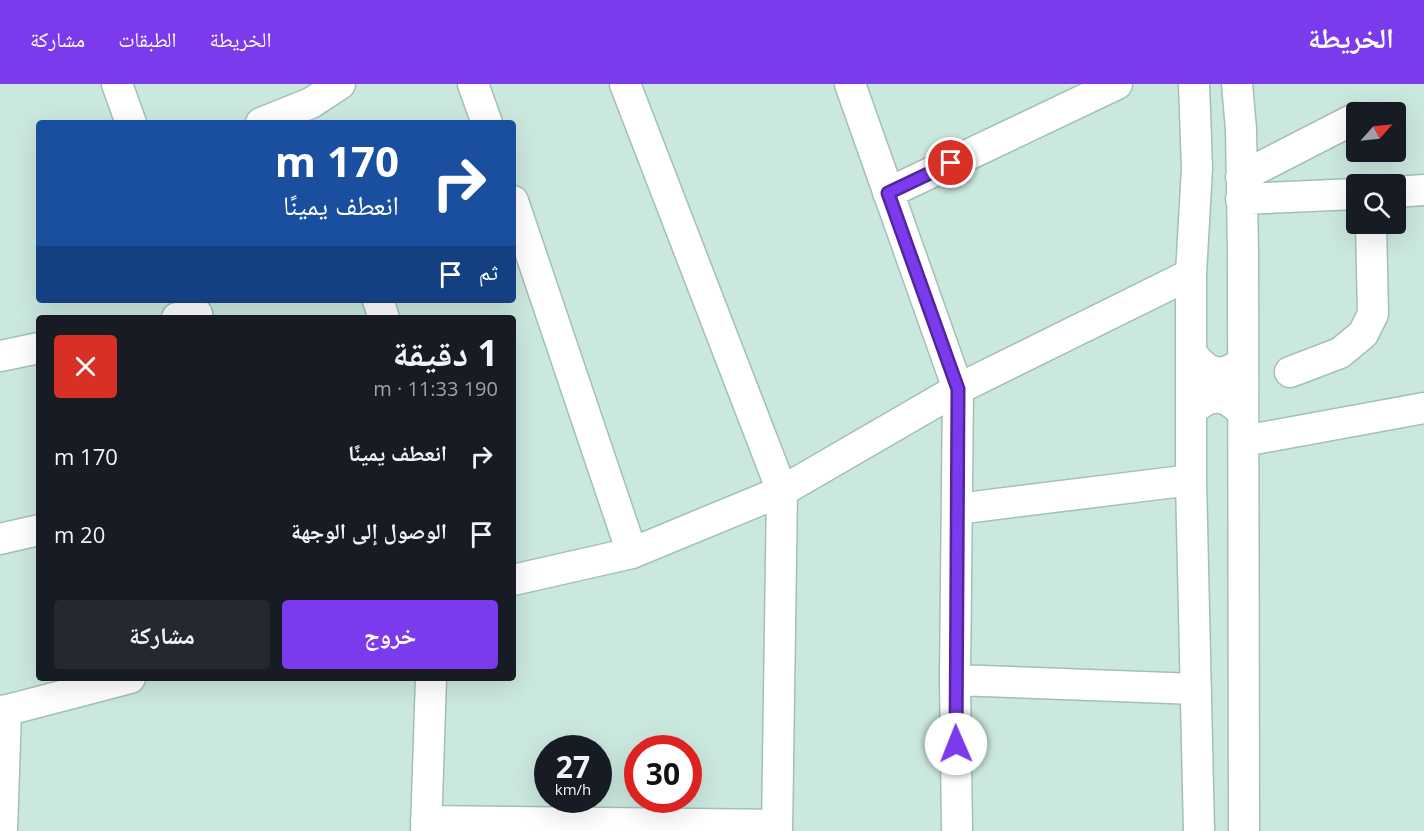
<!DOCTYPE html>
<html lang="ar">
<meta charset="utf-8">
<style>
body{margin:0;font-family:"Open Sans","Noto Naskh Arabic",sans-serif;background:#242831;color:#f1f3f6;direction:rtl;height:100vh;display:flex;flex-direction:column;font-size:22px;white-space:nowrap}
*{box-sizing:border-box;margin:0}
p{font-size:20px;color:#9ea1a6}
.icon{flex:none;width:33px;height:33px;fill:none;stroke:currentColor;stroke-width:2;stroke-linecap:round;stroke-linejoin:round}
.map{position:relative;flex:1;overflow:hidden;direction:ltr}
.side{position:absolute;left:36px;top:231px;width:480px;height:366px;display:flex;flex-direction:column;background:#171b24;border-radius:6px;box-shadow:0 6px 24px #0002;direction:rtl}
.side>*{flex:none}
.banner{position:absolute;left:36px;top:36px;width:480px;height:183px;border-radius:6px;box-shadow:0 6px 24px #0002;direction:rtl;background:#1a4fa0;color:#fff;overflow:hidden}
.needle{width:39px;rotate:63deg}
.fabs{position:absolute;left:1346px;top:18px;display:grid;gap:12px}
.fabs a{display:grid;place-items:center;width:60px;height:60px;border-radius:6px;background:#171b24;box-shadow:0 6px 24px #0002;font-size:30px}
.speed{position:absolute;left:534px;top:651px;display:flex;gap:12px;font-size:30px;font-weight:700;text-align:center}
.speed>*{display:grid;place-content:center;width:78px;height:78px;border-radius:50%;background:#171b24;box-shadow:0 6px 24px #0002;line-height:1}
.speed small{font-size:15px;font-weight:400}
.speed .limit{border:9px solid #d22;background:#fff;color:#111}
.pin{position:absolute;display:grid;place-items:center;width:51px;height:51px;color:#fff;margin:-26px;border:3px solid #fff;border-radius:50%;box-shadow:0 2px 6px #0007}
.me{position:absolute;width:66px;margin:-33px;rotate:359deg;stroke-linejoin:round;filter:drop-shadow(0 0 4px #0008)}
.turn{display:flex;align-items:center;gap:21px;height:126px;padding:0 18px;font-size:27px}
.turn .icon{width:78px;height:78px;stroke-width:2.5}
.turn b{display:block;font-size:42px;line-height:51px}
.then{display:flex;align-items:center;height:57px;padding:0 18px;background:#0003;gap:12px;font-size:22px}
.round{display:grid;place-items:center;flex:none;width:63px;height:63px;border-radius:6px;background:#242831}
.headline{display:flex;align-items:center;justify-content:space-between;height:102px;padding:0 18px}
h1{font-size:36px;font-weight:700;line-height:45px}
.button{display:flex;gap:12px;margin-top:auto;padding:12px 18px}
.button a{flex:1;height:69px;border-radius:6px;background:#7c3aed;color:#fff;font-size:24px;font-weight:700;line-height:69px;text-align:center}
.button a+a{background:#242831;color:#f1f3f6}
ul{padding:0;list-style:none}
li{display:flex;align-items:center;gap:18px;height:78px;padding:0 18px}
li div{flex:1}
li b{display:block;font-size:22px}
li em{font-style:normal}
header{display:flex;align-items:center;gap:36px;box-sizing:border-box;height:84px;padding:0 30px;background:#7c3aed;color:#fff}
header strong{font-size:28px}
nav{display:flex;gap:33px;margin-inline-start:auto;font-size:21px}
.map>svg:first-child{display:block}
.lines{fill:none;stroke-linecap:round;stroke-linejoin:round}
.minor-casing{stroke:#a3bfb6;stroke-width:33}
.minor{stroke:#fff;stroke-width:30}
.route-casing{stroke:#51269a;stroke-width:15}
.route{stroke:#7c3aed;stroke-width:10}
</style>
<header>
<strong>الخريطة</strong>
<nav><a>الخريطة</a><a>الطبقات</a><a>مشاركة</a></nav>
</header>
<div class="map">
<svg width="1424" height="747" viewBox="0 0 1424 747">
<rect width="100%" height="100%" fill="#cbe8df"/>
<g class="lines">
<defs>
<path id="minor" d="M117,0L131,39
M473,0L487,39
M625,0L782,407L777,747
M850,0L958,305L955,596L957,747
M1194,0L1197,84L1191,190V396L1199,747
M1237,0L1241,45L1243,170L1244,747
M261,39L311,19L340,0
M1241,93L1356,34
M1395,108L1424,106
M888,109L1117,0
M1241,115L1356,110
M513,117L632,469
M378,216L384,234
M177,234L197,230
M1191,268C1206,290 1222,296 1243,277
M0,272L39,264
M1290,288L1340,269L1363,250L1373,230L1371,140
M1192,327C1210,308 1227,310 1243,330
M1244,357L1424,324
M957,425L1191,396
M0,455L39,446
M513,496L632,469L782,407L958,305L1191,190
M955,596L1196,605
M0,628L130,594
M426,737L777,741
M2,747L6,626
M426,747L431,594"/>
</defs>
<use href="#minor" class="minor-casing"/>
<use href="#minor" class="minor"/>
</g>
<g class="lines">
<defs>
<path id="route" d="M951,79L888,109L958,305L956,660"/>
</defs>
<use href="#route" class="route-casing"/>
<use href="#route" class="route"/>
</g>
</svg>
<div class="fabs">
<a><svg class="needle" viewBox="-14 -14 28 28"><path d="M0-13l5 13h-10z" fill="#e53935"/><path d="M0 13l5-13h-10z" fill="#9ea1a6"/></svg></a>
<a><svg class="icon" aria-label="search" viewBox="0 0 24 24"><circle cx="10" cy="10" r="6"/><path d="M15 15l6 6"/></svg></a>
</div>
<div class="speed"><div>27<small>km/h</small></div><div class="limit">30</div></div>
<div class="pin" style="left:951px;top:79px;background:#d93025"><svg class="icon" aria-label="arrive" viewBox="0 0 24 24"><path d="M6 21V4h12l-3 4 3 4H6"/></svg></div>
<svg class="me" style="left:956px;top:660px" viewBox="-20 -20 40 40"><circle r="19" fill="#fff"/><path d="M0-13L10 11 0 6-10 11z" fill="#7c3aed"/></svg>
<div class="banner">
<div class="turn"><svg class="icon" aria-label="right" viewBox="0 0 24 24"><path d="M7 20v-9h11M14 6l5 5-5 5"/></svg><div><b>170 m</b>انعطف يمينًا</div></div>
<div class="then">ثم<svg class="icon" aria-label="arrive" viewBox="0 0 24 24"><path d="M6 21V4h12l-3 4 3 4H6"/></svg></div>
</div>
<section class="side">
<div class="headline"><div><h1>1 دقيقة</h1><p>190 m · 11:33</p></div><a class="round" style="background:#d93025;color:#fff"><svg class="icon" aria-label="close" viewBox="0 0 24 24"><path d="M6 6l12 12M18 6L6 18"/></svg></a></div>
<ul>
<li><svg class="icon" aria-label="right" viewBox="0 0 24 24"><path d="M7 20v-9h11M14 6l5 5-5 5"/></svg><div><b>انعطف يمينًا</b></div><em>170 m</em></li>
<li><svg class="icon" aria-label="arrive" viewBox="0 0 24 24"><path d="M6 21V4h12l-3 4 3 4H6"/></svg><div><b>الوصول إلى الوجهة</b></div><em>20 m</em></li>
</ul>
<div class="button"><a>خروج</a><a>مشاركة</a></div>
</section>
</div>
